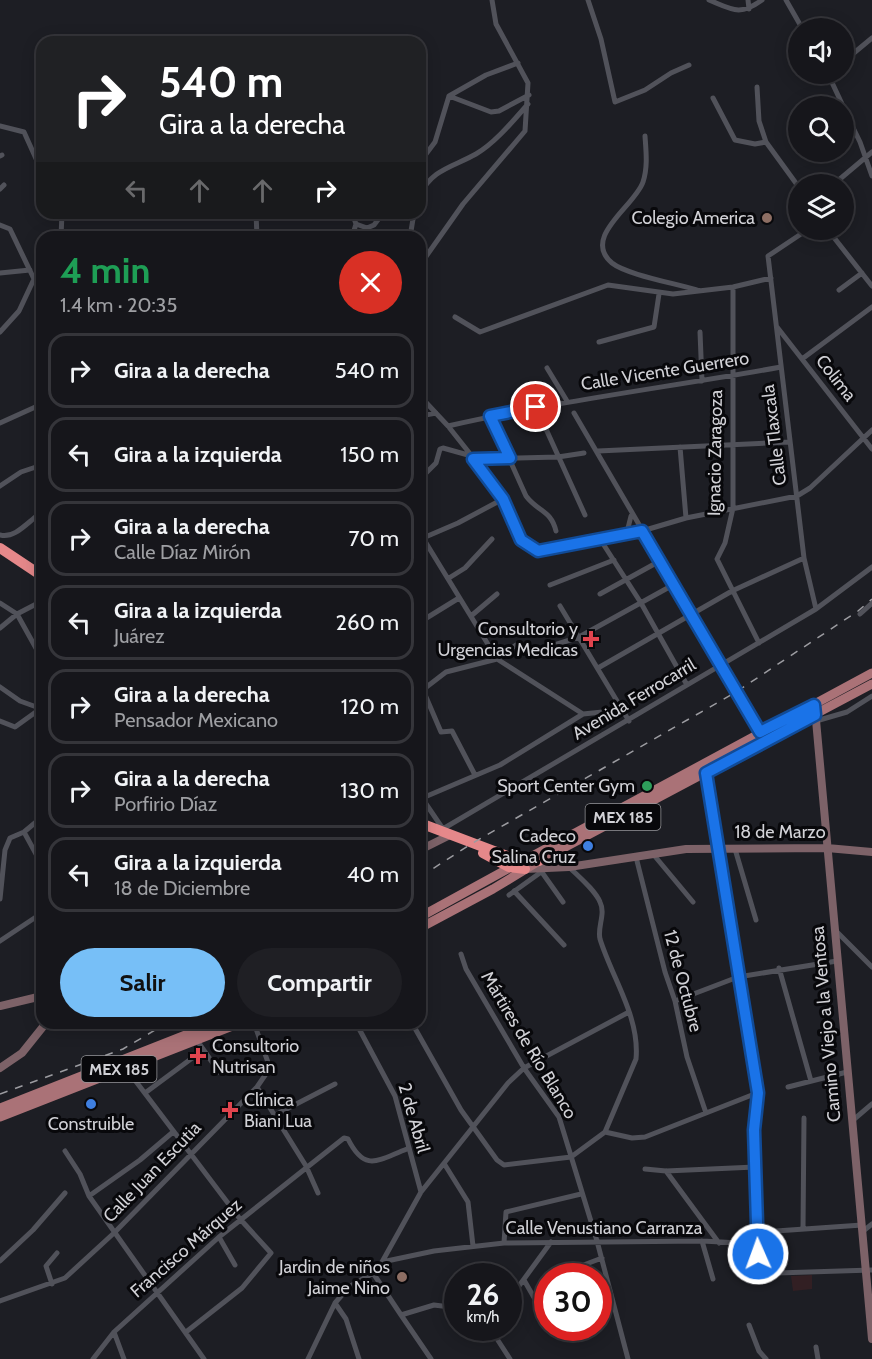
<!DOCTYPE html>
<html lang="es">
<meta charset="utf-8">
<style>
body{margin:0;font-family:Cabin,sans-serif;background:#1f1f24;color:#f1f3f6;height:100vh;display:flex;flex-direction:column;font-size:22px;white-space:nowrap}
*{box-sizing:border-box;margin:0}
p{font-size:20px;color:#9e9fa3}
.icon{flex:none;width:33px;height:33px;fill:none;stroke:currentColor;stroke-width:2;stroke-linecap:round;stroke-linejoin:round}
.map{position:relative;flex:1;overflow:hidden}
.side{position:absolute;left:36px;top:231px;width:390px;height:798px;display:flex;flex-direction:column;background:#16161b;border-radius:18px;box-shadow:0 3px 15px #0003,0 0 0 2px #35353a}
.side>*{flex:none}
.banner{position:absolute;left:36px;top:36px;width:390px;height:183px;border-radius:18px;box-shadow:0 3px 15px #0003,0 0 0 2px #35353a;background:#202124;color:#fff;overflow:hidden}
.fabs{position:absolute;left:788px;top:18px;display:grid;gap:12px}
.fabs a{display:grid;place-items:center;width:66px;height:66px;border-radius:50%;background:#16161b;box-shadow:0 3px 15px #0003,0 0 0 2px #35353a;font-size:30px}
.speed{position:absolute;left:444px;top:1263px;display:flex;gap:12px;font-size:30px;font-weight:700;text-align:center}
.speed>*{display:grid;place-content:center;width:78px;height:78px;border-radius:50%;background:#16161b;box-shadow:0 3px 15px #0003,0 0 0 2px #35353a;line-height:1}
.speed small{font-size:15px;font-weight:400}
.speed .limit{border:9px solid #d22;background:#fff;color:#111}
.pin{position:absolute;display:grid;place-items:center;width:51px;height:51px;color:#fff;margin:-26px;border:3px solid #fff;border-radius:50%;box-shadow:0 2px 6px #0007}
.me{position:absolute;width:66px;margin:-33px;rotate:358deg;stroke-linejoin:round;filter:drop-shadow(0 0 4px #0008)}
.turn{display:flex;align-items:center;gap:21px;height:126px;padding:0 24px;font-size:27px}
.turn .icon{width:78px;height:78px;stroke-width:2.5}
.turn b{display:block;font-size:42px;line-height:51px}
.lanes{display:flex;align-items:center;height:57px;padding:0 24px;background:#0003;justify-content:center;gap:30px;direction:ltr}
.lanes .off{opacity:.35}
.round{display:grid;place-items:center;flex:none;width:63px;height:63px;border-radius:32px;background:#1f1f24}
.headline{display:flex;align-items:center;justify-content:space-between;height:102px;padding:0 24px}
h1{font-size:36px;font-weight:800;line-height:45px;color:#1e9e55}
.action{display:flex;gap:12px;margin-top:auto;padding:12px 24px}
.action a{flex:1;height:69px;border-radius:36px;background:#77bff7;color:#111;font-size:24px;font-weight:800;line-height:69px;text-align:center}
.action a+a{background:#1f1f24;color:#f1f3f6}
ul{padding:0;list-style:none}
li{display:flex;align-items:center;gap:18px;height:75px;margin:0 12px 9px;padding:0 12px;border:3px solid #35353a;border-radius:18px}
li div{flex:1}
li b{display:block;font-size:22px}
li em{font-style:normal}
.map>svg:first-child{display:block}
.education{fill:#321f23}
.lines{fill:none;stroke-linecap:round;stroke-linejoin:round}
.street{stroke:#51525a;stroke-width:5}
.secondary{stroke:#7d6268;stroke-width:8}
.primary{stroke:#aa7277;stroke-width:9}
.highway{stroke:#e5888a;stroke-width:10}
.rail{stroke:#9c9ca1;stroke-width:1.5;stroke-dasharray:8 8;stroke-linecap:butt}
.route-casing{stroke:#114b97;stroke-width:15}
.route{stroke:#1a73e8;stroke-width:10}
.education-dot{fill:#8d6e63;stroke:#08080b;stroke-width:2}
.health-dot{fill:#e0444e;stroke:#08080b;stroke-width:2}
.leisure-dot{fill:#2e9e5b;stroke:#08080b;stroke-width:2}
.shop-dot{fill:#3f7fe0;stroke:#08080b;stroke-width:2}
.labels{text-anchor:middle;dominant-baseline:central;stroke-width:6;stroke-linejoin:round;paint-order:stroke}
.shield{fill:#08080b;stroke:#959599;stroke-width:1.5}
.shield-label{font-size:16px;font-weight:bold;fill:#d1d1d6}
.poi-label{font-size:18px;fill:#d1d1d6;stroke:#08080b;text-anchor:end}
.street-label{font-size:18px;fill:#d1d1d6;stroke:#08080b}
</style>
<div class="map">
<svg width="872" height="1359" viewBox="0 0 872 1359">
<rect width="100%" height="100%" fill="#1d1e24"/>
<path class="education" d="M812,1275V1289L793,1291L791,1276Z"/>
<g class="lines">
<path class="street" d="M588,0L601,39L615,102L645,90L671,73L689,65
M709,0C733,10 740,16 762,0
M748,0L749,9
M786,0L802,28
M843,62L872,38
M828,74L843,106
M757,87L759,121L766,142L798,186
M449,96L491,112L499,111L529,95
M449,96L486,75L518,63
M713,98L735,140L755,144L766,142
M843,107L860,142L872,176
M0,126L24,132L42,172
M645,136C646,151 648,167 643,182C635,206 581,237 612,263C627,275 679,284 700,291
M0,156L2,155
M420,162L435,142L449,96
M834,184L872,152
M0,189L4,185
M420,195C432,169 453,167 476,154C495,143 513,121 528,104
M256,213L257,237
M352,213L356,224L367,228L374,225L383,213
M0,225L10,229L34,279L19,311L0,332
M807,230L768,256L804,558L816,609
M828,230L872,286
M61,237L62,213
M352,237L356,224
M410,237L414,213
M420,265L463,204L525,131L528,83L496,24L492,0
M0,273L30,270
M733,287V508L725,543L717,559L759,643
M839,290L862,273
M455,317L480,332L608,285L673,294L733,287L771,278
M777,327L872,449
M700,332L702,381
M599,342L654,327L659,294
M802,359L872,307
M547,368L567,401
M420,396L448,426L494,484L521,540L538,551L642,531L686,518L797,496L810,488L872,430
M536,407L585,515
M574,413L760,732
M420,416L436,413
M490,416L526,496C538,512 551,510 556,531
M0,423L42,404
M448,426C558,401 670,387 781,367
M680,447L686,518
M598,451L788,442
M473,459L558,457L584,453
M420,479L436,463L440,449L443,448L468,455
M0,486L21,472L42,465
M503,499L458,523L423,538L497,659L583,714
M622,534L628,528L631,516
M0,535C14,539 27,523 38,515L42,518
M600,539L641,603L687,685
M449,578L465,568L492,539
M550,585L614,560
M600,594L658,562
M0,603L17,614L42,659
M560,606L629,721
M860,614L872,603
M471,616L497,594
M420,622L459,598
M0,628L17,614L42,601
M598,668L732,591L804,558
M0,687L20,701L42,709
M423,690L441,732L452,731L475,775
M420,692L446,672L497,659L516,645L533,652L579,637L673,585
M0,721L15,727L40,709
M816,721L847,712L872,696
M706,773L757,1093L755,1167L759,1272
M422,798L443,829
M420,799L500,765L583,714L622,710
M441,830L816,609L872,567
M24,832L42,865
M735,849L756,920
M653,854L693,902
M636,857L665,972L675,1001L687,1057L706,1113
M541,871L563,902
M514,891L564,945
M509,895L544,870
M0,899L5,850L10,838L24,832L42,817
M836,931L872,967
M0,941L42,913
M461,954L466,969L524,1068L559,1117L597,1241L628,1359
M779,968L811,1081
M675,1001L738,977L837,961
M356,1023L395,1096L421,1192
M412,1023L461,1110L497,1160L504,1165L571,1157L605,1132L636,1059C640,1017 612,978 600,939C597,927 606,914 600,902C595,890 579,877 569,867
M196,1039L219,1072
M125,1067L240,1219L271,1253L242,1288L186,1332
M257,1087L306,1166L318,1193
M788,1087L847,1072
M145,1093L203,1050
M275,1115L335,1084
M852,1121L872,1104
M605,1132L632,1138L645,1137L757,1093
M65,1151L80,1174L89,1196L204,1359
M445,1165L468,1202L473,1246
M645,1169L666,1171L755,1167
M666,1171L719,1243
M89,1196L140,1160L173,1132
M803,1229L804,1118
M862,1232L872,1224
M219,1237L235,1265
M702,1241L713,1279
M504,1243L506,1212L581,1194
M0,1261L33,1230L65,1193
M382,1262L434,1251L504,1243L702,1241L740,1243L776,1231L862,1225
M581,1266L602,1258
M373,1273L401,1315L434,1305L458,1308
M777,1273L872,1270
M524,1280L544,1315
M52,1284L46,1266L57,1253
M516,1290L551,1242
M0,1301L65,1278L114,1233L257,1087L270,1068L254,1023
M335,1303L346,1319L359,1359
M401,1315L431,1359
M749,1325L759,1351L766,1359
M490,1328L510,1359
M114,1332L124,1359
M816,1347L818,1359
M93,1359L114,1332L219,1237L344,1138L348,1139C365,1173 378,1160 407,1149
M308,1359L335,1303L349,1287L373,1273L382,1262L421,1192L508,1083L524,1068L629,1012"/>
<path class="secondary" d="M815,709L872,1339
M420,850L448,836
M525,869L569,867L686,849L827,848L872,852
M0,1006L42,996
M0,1068L22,1053L46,1023"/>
<path class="primary" d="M525,860L872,673
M420,917L513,866
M420,928L493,889L539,861L872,684
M0,1108L216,1023
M0,1117L240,1023"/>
<path class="highway" d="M0,548L42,576
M420,823L507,856L539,861
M483,853L509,867L525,869"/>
<path class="rail" d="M420,877L471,844L736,692L858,611L872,599
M0,1094L123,1049L167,1023"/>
</g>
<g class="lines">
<defs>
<path id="route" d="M536,407L490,416L510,458L473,459L503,499L521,540L538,551L642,531L760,732L814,705L815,715L706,773L758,1093L754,1130L758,1254"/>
</defs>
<use href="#route" class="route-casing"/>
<use href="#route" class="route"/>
</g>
<g class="education-dot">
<circle cx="767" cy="218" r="6"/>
<circle cx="402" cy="1277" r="6"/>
</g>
<g class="health-dot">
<path d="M588 630h6v6h6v6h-6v6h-6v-6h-6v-6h6z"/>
<path d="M195 1047h6v6h6v6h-6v6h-6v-6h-6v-6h6z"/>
<path d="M227 1101h6v6h6v6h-6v6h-6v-6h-6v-6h6z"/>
</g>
<circle class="leisure-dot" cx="647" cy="786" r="6"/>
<g class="shop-dot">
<circle cx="588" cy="846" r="6"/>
<circle cx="91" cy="1104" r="6"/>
</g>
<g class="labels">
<g class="shield">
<rect x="585.5" y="804" width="75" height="26" rx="4.5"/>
<rect x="81.5" y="1056" width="75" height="26" rx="4.5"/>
</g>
<g class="shield-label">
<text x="623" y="817">MEX 185</text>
<text x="119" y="1069">MEX 185</text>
</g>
<g class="poi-label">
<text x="755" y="218">Colegio America</text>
<text x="578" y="629">Consultorio y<tspan x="578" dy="21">Urgencias Medicas</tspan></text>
<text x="635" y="786">Sport Center Gym</text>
<text x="576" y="836">Cadeco<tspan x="576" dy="21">Salina Cruz</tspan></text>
<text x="212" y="1046" text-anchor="start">Consultorio<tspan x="212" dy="21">Nutrisan</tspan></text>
<text x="244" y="1100" text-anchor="start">Clínica<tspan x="244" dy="21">Biani Lua</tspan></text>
<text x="91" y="1124" text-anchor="middle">Construible</text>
<text x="390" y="1267">Jardin de niños<tspan x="390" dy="21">Jaime Nino</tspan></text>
</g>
<g class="street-label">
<text transform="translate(665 371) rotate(-9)">Calle Vicente Guerrero</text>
<text transform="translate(836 378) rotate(52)">Colima</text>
<text transform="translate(774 435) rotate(-97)">Calle Tlaxcala</text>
<text transform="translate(715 453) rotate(-89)">Ignacio Zaragoza</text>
<text transform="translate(634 699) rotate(-31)">Avenida Ferrocarril</text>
<text x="780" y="832">18 de Marzo</text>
<text transform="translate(683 981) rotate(75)">12 de Octubre</text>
<text transform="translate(826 1024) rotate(-95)">Camino Viejo a la Ventosa</text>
<text transform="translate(529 1045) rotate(59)">Mártires de Río Blanco</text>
<text transform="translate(414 1118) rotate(74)">2 de Abril</text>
<text transform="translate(152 1172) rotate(-46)">Calle Juan Escutia</text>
<text x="604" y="1228">Calle Venustiano Carranza</text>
<text transform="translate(186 1248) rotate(-41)">Francisco Márquez</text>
</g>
</g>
</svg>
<div class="fabs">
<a><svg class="icon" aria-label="sound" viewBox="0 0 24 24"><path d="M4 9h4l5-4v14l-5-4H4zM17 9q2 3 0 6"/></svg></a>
<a><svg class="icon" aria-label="search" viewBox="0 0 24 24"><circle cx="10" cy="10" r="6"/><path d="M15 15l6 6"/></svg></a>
<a><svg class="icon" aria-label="layers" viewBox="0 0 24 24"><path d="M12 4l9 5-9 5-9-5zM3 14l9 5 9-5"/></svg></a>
</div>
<div class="speed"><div>26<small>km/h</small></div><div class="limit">30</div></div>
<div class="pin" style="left:536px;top:407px;background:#d93025"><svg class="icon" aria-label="arrive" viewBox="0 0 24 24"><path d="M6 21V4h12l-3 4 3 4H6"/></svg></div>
<svg class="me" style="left:758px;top:1254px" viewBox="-20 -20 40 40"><circle r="17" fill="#1a73e8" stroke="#fff" stroke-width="3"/><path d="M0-11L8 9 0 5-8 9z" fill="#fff"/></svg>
<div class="banner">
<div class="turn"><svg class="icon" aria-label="right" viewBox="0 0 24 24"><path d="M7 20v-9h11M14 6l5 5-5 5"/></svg><div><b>540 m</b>Gira a la derecha</div></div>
<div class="lanes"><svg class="icon off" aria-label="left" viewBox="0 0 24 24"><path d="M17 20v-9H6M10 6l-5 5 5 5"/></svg><svg class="icon off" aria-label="ahead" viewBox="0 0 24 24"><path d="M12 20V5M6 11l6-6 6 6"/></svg><svg class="icon off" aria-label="ahead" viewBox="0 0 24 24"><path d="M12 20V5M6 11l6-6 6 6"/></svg><svg class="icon" aria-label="right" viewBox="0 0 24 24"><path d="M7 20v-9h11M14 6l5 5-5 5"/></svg></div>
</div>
<section class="side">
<div class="headline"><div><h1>4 min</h1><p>1.4 km · 20:35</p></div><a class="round" style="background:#d93025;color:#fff"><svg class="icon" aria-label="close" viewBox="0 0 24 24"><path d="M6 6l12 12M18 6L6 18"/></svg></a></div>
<ul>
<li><svg class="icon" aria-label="right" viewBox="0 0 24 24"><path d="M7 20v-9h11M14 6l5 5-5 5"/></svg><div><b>Gira a la derecha</b></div><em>540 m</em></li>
<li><svg class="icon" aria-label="left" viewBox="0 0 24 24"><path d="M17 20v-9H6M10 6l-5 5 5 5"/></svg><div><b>Gira a la izquierda</b></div><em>150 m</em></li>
<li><svg class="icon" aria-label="right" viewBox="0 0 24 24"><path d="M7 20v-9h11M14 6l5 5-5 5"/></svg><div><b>Gira a la derecha</b><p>Calle Díaz Mirón</p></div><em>70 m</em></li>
<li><svg class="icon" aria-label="left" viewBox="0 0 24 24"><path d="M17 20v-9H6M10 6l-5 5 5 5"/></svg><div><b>Gira a la izquierda</b><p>Juárez</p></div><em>260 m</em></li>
<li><svg class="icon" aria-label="right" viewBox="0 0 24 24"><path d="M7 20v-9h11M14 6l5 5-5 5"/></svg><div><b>Gira a la derecha</b><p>Pensador Mexicano</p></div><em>120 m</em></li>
<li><svg class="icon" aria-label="right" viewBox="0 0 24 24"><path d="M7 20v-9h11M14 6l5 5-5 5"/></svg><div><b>Gira a la derecha</b><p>Porfirio Díaz</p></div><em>130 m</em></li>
<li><svg class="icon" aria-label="left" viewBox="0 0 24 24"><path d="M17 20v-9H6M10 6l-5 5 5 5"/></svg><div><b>Gira a la izquierda</b><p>18 de Diciembre</p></div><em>40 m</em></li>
</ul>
<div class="action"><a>Salir</a><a>Compartir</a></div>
</section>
</div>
